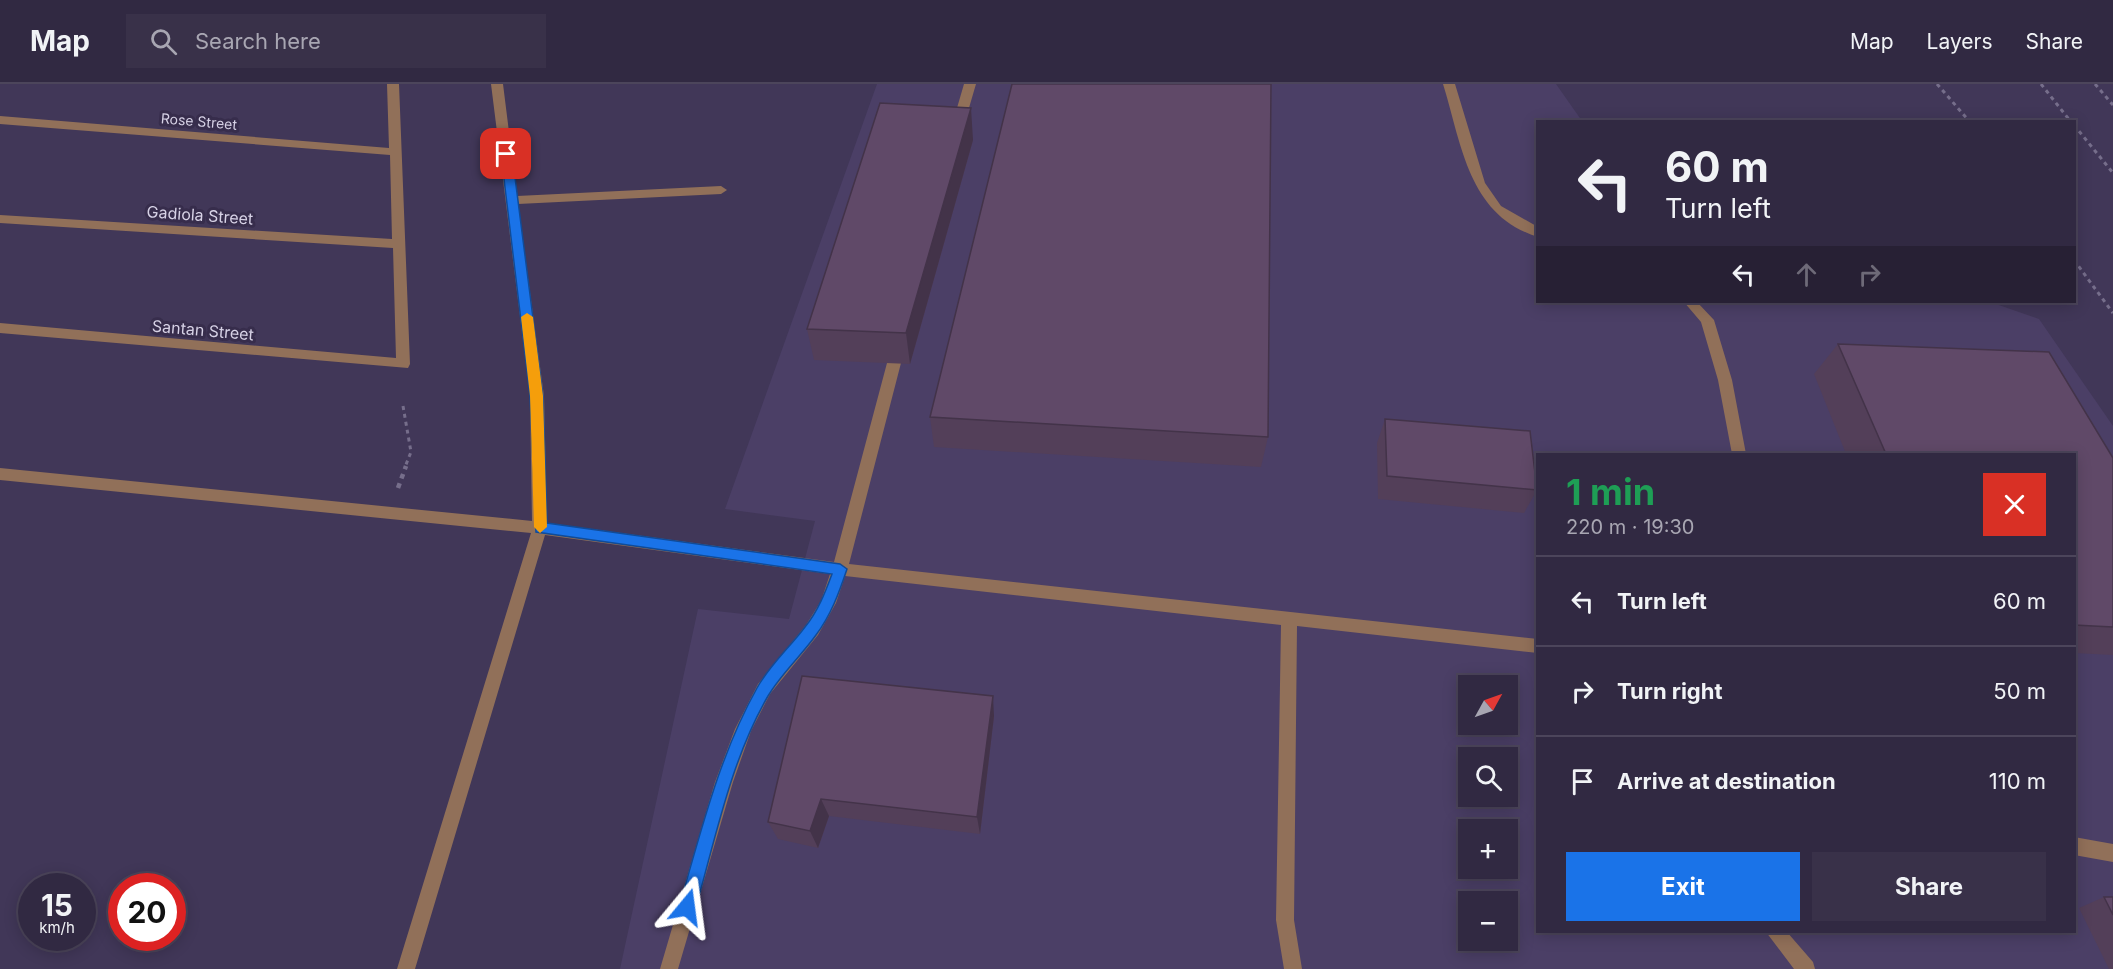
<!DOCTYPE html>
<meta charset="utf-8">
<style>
body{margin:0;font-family:Inter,sans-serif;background:#393149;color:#f1f3f6;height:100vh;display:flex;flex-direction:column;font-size:22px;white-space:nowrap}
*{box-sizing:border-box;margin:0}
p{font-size:20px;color:#a8a6b2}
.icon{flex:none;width:33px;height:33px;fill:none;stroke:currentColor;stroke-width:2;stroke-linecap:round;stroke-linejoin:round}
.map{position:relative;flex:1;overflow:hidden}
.drawer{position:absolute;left:1536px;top:369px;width:540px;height:480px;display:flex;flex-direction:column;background:#312942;border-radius:0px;box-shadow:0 3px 15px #0003,0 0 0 2px #4c455b}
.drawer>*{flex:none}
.banner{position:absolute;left:1536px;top:36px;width:540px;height:183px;border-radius:0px;box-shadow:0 3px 15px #0003,0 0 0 2px #4c455b;background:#312942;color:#f1f3f6;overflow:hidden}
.needle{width:39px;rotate:50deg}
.buttons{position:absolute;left:1458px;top:591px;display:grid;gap:12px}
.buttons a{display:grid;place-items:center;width:60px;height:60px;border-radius:0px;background:#312942;box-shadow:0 3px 15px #0003,0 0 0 2px #4c455b;font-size:30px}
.speed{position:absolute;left:18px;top:789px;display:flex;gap:12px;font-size:30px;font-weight:700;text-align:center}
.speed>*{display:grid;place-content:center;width:78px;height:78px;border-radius:50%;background:#312942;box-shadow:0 3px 15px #0003,0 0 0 2px #4c455b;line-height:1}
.speed small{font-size:15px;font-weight:400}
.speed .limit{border:9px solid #d22;background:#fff;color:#111}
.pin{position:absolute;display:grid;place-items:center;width:51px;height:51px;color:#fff;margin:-26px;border-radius:12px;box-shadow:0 3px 9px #0006}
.me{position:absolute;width:66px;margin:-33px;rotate:16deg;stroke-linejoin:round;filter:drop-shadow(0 0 4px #0008)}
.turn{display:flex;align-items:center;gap:21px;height:126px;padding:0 30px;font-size:27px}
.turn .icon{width:78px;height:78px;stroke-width:2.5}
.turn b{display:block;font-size:42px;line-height:51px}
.lanes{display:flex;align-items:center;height:57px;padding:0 30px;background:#0003;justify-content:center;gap:30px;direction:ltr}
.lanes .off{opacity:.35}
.round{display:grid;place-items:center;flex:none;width:63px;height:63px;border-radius:0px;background:#393149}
.summary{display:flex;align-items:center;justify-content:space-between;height:102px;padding:0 30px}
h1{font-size:36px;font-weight:700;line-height:45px;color:#1e9e55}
.action{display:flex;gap:12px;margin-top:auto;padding:12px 30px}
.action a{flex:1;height:69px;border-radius:0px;background:#1a73e8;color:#fff;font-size:24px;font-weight:700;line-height:69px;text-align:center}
.action a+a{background:#393149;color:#f1f3f6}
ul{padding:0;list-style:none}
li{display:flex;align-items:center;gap:18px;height:90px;padding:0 30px;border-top:2px solid #4c455b}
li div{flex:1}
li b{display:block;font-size:22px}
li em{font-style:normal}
header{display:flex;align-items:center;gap:36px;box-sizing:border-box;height:84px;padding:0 30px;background:#312942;border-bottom:2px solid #4c455b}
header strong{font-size:28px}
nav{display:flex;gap:33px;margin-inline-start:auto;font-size:21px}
.search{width:420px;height:54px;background:#393149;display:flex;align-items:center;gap:15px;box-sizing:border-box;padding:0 21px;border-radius:0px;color:#a8a6b2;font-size:22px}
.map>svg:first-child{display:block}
.built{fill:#4b3f66;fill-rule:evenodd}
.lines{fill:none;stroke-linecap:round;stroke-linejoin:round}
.path-far1{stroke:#766e8b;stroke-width:3;stroke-dasharray:4 4;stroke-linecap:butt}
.path{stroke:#766e8b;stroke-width:4.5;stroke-dasharray:5 5;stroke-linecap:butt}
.minor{fill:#917059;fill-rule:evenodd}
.wall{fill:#533f59}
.shaded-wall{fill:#433349}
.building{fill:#604968;stroke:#433349;stroke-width:1.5}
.route{fill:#1a73e8;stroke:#114b97;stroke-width:1.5}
.slow{fill:#f59e0b}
.labels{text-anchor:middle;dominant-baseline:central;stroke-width:6;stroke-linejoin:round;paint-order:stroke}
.far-street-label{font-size:14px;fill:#d7d2e6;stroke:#372d4c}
.street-label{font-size:16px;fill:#d7d2e6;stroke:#372d4c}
</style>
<header>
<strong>Map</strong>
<div class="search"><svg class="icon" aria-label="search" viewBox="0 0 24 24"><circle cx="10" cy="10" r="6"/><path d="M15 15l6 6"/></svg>Search here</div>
<nav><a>Map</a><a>Layers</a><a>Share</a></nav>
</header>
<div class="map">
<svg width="2113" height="885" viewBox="0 0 2113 885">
<rect width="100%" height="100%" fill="#413758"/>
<path class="built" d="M877,0H1556L1582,37L1538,38V218H1990L2039,235L2113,342V885H620L698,525L789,535L815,437L725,425ZM1538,370H2074V848H1538ZM1468,602H1508V640H1468ZM1468,674H1508V712H1468ZM1468,746H1508V784H1468ZM1468,818H1508V856H1468Z"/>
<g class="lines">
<path class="path-far1" d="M1937,0L1970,38
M2041,0L2071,38
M2095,0L2113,21
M2074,41L2113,89
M2074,176L2113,229
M403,322L411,368L405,383"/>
<path class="path" d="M398,404L406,382"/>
<path class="minor" d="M387,0H399L410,280L408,284L0,249V239L396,274L393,164L0,139V131L392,155L390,71L0,40V32L389,64Z
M491,0H503L517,112L721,102L727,106L721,110L518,120L544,312L547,439L834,478L887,279L894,274L901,279L849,480L1538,555V569L1297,542L1294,836L1302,885H1284L1276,836L1281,541L845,492L836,519L818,551L770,610L751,647L733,698L678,885H660L715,698L735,645L758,600L806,541L821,517L830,490L545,451L415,885H397L531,449L0,396V384L532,437L530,312Z
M964,0H976L964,41L958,45L952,41Z
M1443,0H1455L1485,99L1501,122L1538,143V153C1468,131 1462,61 1443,0Z
M1684,218H1697L1714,236L1732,296L1746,370H1732L1718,296L1701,238Z
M2074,753L2113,760V778L2074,771Z
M1766,848H1787L1813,878L1815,885H1794Z"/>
</g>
<path class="wall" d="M973,56L910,280L814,276L807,245Z
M1838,260L2113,374V571L2074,569V370H1846L1814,290Z
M930,333L1268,353L1261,383L934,363Z
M1385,335L1537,406L1524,429L1378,415L1377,359Z
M994,632L980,750L829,732L818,764L778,755L768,738Z
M2104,813H2113V885H2109L2079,824Z"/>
<path class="shaded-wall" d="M971,24L973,56L910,280L906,249Z
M993,612L994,632L980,750L977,733Z
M821,715L829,732L818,764L810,747Z"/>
<path class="building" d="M1012,0H1271L1268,353L930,333Z
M880,19L971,24L906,249L807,245Z
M1838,260L2049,268L2113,374V543L2074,541V370H1886Z
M1385,335L1530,347L1537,406L1387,392Z
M802,592L993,612L977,733L821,715L810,747L768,738Z
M2104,813H2113V831Z"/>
<path class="route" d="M506,66L512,70L543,312L547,439L840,480L847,485C839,509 831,531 816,551C801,572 781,590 768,612C731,676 716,752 696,823L693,829L687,831L682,829L679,823C701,748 719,672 757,604C769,582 790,563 805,543C818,527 825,509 832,490L536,448L530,312L501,70Z"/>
<path class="slow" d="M527,229L533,233L543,312L547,443L540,449L534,443L530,312L521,233Z"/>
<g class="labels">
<g class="far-street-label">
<text transform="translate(199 37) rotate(5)">Rose Street</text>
</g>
<g class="street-label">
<text transform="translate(200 131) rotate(4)">Gadiola Street</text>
<text transform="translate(203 246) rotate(5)">Santan Street</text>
</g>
</g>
</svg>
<div class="buttons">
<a><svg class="needle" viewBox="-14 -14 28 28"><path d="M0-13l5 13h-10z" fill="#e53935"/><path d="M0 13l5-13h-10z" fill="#a8a6b2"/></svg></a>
<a><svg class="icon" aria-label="search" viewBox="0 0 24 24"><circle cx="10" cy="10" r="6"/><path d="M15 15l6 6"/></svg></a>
<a>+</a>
<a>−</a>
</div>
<div class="speed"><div>15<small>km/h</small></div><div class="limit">20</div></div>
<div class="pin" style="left:506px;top:70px;background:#d93025"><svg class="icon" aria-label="arrive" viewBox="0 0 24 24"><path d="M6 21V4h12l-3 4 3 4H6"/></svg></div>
<svg class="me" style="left:687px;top:823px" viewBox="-20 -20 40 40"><path d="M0-17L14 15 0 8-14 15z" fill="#1a73e8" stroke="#fff" stroke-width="4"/></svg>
<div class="banner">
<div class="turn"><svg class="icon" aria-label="left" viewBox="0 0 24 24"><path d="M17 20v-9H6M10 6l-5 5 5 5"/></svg><div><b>60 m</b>Turn left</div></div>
<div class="lanes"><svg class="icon" aria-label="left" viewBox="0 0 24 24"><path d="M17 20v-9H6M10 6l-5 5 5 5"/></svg><svg class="icon off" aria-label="ahead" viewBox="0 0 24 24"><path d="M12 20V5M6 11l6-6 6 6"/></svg><svg class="icon off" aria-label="right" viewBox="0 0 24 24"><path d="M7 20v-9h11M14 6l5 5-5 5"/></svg></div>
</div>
<section class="drawer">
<div class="summary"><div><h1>1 min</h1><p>220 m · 19:30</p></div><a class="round" style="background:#d93025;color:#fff"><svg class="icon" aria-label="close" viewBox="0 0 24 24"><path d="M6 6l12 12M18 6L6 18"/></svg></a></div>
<ul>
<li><svg class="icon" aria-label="left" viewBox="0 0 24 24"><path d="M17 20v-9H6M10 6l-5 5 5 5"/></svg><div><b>Turn left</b></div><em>60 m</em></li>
<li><svg class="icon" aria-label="right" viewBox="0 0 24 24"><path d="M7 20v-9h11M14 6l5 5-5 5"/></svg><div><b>Turn right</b></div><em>50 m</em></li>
<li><svg class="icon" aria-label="arrive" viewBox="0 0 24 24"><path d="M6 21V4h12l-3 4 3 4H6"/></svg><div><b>Arrive at destination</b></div><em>110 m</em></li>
</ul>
<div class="action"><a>Exit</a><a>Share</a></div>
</section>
</div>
